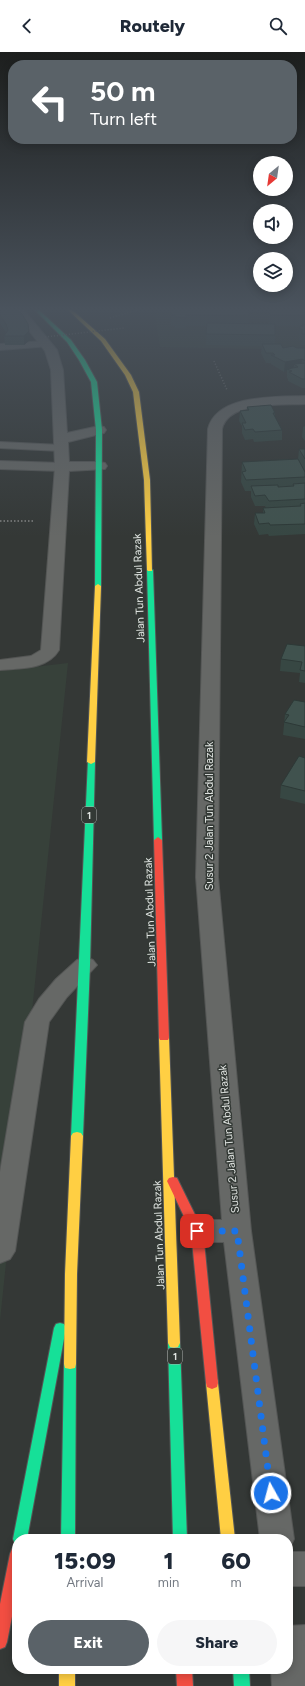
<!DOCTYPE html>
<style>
body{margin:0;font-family:Figtree,sans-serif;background:#f6f6f7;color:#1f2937;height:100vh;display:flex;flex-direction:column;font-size:15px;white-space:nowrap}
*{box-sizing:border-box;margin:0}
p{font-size:13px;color:#747a83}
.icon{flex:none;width:22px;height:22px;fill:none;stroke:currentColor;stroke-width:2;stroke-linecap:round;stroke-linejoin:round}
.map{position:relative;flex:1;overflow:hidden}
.sheet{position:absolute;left:12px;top:1482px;width:281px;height:140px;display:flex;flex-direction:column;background:#fff;border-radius:16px;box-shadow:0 2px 10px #0003}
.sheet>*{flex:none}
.banner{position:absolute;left:8px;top:8px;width:289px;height:84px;border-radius:16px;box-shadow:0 2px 10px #0003;background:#5a6268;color:#fff;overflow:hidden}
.needle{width:26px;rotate:209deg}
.fabs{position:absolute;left:253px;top:104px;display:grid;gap:8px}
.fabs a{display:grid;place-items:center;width:40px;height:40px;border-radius:50%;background:#fff;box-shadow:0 2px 10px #0003;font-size:20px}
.pin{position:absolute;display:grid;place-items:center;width:34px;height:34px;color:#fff;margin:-17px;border-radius:8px;box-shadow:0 2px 6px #0006}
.me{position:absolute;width:44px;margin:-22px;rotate:353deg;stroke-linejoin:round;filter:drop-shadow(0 0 3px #0008)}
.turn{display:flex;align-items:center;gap:14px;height:84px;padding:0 16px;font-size:18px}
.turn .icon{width:52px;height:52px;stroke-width:2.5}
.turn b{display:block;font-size:28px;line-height:34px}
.eta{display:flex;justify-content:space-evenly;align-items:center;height:68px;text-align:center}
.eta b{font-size:24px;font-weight:800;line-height:28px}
.action{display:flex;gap:8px;margin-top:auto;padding:8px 16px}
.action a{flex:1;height:46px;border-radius:24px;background:#5a6268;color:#fff;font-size:16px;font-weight:800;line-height:46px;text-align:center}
.action a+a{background:#f6f6f7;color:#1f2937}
header{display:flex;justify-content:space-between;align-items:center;height:52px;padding:0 16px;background:#fff;font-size:18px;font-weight:800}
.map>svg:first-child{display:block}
.built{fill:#37413a}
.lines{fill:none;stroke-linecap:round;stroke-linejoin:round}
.lane-casing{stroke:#545655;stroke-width:2}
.street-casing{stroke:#545655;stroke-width:2}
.fast-casing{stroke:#545655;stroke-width:2}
.slow-casing{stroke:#545655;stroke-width:2}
.jam-casing{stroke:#545655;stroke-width:2}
.path-far1{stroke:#707271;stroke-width:1.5;stroke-dasharray:1 2;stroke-linecap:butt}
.path{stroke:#707271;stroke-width:2;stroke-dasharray:1.5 2;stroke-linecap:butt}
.lane{fill:#666866;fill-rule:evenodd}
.street{fill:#666866;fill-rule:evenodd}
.fast{fill:#16e098;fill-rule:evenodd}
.slow{fill:#ffcf43;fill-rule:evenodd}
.jam{fill:#f24e42;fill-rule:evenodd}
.path-bridge{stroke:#707271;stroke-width:1.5;stroke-dasharray:1 2;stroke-linecap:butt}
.wall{fill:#374743;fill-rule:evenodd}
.shaded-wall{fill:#2d3937}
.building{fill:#40524e;stroke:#2d3937}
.route{stroke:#1a73e8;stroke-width:7;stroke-dasharray:0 12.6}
.labels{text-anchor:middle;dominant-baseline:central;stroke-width:3;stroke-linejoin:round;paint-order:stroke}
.shield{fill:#333935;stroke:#abb0ad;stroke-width:1}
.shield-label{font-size:10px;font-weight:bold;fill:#dfe3e0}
.street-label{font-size:11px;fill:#dfe3e0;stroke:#333935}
</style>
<header><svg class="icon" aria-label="back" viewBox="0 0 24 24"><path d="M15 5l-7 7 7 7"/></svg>Routely<svg class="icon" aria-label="search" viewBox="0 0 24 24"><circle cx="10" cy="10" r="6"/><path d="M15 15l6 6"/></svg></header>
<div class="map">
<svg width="305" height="1634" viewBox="0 0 305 1634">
<rect width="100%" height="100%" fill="#343836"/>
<path class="built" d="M154,257H305V298L160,295Z
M68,611L0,1269V619Z"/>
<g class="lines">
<defs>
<path id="lane" d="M46,289L51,292L50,294L0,298V292Z
M0,390L61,393L65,394L67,396L65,398L61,399L0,396Z
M0,409L62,411L66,412L68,415L66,418L62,419L0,417Z
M305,1573V1603L288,1604V1574Z"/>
<path id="street" d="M12,257H23L57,298L63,318L67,381L99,374L104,375L106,378L104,381L68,390L69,410H100L105,411L107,414L105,417L69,419L59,598C47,618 21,616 0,618V608L31,604L41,598L55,415L51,318L45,299Z
M305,344V352C282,353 228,349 222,377L218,825L251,1179L294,1487L288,1499V1487H260L224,1190H197L187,1187L183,1179L187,1171L197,1168H222L196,825L208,377C217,342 276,345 305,344Z
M85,905L93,908L97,913L67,945L49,970L15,1199L10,1207L0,1211V1120L25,970L39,947L56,927L77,908Z
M288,1500H305V1534H288Z
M288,1581L301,1586L305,1596V1634H272L271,1617H288Z"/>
<path id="fast" d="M34,257H38L71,288L85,308L97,330L102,378L101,534L98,536L95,534L96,378L91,330L79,308L67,290Z
M150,516L153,518L162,788L158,791L154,788L147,518Z
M88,708H94L95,710L90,913L83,1084L81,1087L77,1088L73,1087L71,1084Z
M60,1271L64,1272L66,1276L27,1487H17V1492H15L13,1487L54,1276L56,1272Z
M174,1286L178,1287L180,1291L187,1487H173L168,1291L170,1287Z
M70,1307L75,1308L76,1312L75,1487H61L64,1312L65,1308Z
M233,1617H249L250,1634H234Z"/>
<path id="slow" d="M67,257H71L105,287L131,323L139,340L150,428L152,519H148L147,518L144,428L133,340L125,323L101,289Z
M98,532L101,534L95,710L91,712L87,710L95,534Z
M164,982L168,984L169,986L180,1291L178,1295L174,1296L170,1295L168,1291L159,986L160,984Z
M77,1080L81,1081L83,1084L77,1222L76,1312L75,1316L70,1317L65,1316L64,1312L65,1222L71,1084L73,1081Z
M212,1325L217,1327L218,1331L235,1487H221L206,1331L207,1327Z
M59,1617H75V1634H59Z"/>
<path id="jam" d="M158,785L162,788L169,986L168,988H160L159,986L154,788Z
M173,1125L177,1126L203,1179L218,1331L217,1335L212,1337L207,1335L206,1331L191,1179L167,1129L169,1126Z
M17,1495V1539L7,1590L5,1595L0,1597V1552L10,1502L12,1497Z
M176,1617H192L193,1634H177Z"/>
</defs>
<use href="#lane" class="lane-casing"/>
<use href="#street" class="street-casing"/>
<use href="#fast" class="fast-casing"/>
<use href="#slow" class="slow-casing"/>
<use href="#jam" class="jam-casing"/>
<path class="path-far1" d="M110,266L137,258L154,257
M214,309L227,338"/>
<path class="path" d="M0,469H35"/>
<use href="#lane" class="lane"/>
<use href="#street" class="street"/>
<use href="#fast" class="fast"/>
<use href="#slow" class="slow"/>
<use href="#jam" class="jam"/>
<path class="path-bridge" d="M45,285L124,276"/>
</g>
<path class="wall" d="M0,257L30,288L24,293H5L4,284L6,281L0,271Z
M159,257H305V293H301L302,288H299L300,275L275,274V292L283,296H305V336H302L288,329V327L287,326V319L284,320L271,312V311H266L261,301L262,294L206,293L207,274H186V276H175V274H171V259H160ZM249,261H269V272H249Z
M247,355L275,361V365L282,378V388L254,390L253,387L245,388L242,381V374L239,369L240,359L247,358Z
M305,374V389L302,385L303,375Z
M299,397H305V419L298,407Z
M242,410L305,420V482L269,484L268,482L259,483L254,472L255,461H263V456H266L265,454H255L251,445V439H245L241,430Z
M305,594V631L299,630L300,621L280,619L281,607Z
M305,650V687L283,683L285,662Z
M305,706V752L280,746L281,733Z"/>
<path class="shaded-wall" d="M29,279L30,288L24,293V284Z
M302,307L301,317L294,312V318L287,317V319L284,320L285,310Z"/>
<path class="building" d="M0,257H17L22,262L28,272L29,279L24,284H4L8,278L6,272L0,263Z
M171,257H249V264L186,263V266L175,265V263H171Z
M269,257H305V264L270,263Z
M207,271L275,272V283L206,282Z
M303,272H305V282H302V277H300V274H303Z
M262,292H281L283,296L293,294L297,296H305V309L302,307L285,310L271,303H275L273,301H266Z
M305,311V327H302L289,320L292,319L287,317L298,315L294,312Z
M271,353L275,361H273L282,378L255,380L253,377L245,378L242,371H246L240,359L249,358L247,355Z
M299,397H305V407Z
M298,407L305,420V425L246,428L242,420L246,419L242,410Z
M305,431V447L269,449L265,443L255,444L251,434L278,433V435L294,434L293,432Z
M305,451V472L270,473L269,471L259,472L255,461H265L263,456L301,454L300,452Z
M287,592L305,594V619L300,618L302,610L281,607Z
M294,648L305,650V675L284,670L289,663L285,662Z
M299,704L305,706V739L281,733Z"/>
<linearGradient id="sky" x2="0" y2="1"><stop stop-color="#1d1f1e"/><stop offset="0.53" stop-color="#4a535d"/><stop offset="1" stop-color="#4a535d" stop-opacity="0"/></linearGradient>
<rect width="305" height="485" fill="url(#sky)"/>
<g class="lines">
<path class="route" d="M197,1179H237L271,1441"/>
</g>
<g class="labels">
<g class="shield">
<rect x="82" y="755" width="14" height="16" rx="3"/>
<rect x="168" y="1296" width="14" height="16" rx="3"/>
</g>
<g class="shield-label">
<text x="89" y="763">1</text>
<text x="175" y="1304">1</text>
</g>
<g class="street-label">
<text transform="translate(139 536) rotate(-92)">Jalan Tun Abdul Razak</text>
<text transform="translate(209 764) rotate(-90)">Susur 2 Jalan Tun Abdul Razak</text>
<text transform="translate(150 860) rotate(-92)">Jalan Tun Abdul Razak</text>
<text transform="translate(229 1087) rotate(-95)">Susur 2 Jalan Tun Abdul Razak</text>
<text transform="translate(159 1183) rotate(-92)">Jalan Tun Abdul Razak</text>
</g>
</g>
</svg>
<div class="fabs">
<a><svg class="needle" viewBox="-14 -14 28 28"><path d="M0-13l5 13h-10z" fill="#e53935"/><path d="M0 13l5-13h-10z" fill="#747a83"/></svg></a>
<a><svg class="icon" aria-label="sound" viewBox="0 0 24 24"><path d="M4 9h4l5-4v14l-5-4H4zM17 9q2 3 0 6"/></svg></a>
<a><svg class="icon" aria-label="layers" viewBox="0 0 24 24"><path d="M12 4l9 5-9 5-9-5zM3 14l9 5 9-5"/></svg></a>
</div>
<div class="pin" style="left:197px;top:1179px;background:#d93025"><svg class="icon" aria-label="arrive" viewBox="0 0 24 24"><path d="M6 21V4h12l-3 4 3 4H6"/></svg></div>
<svg class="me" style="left:271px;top:1441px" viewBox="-20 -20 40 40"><circle r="17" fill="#1a73e8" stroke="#fff" stroke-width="3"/><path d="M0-11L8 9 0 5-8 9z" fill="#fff"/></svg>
<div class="banner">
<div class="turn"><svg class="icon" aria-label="left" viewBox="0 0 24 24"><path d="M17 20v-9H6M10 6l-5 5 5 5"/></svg><div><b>50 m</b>Turn left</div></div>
</div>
<section class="sheet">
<div class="eta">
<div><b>15:09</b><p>Arrival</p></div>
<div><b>1</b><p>min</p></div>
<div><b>60</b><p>m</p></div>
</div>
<div class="action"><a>Exit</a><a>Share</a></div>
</section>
</div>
